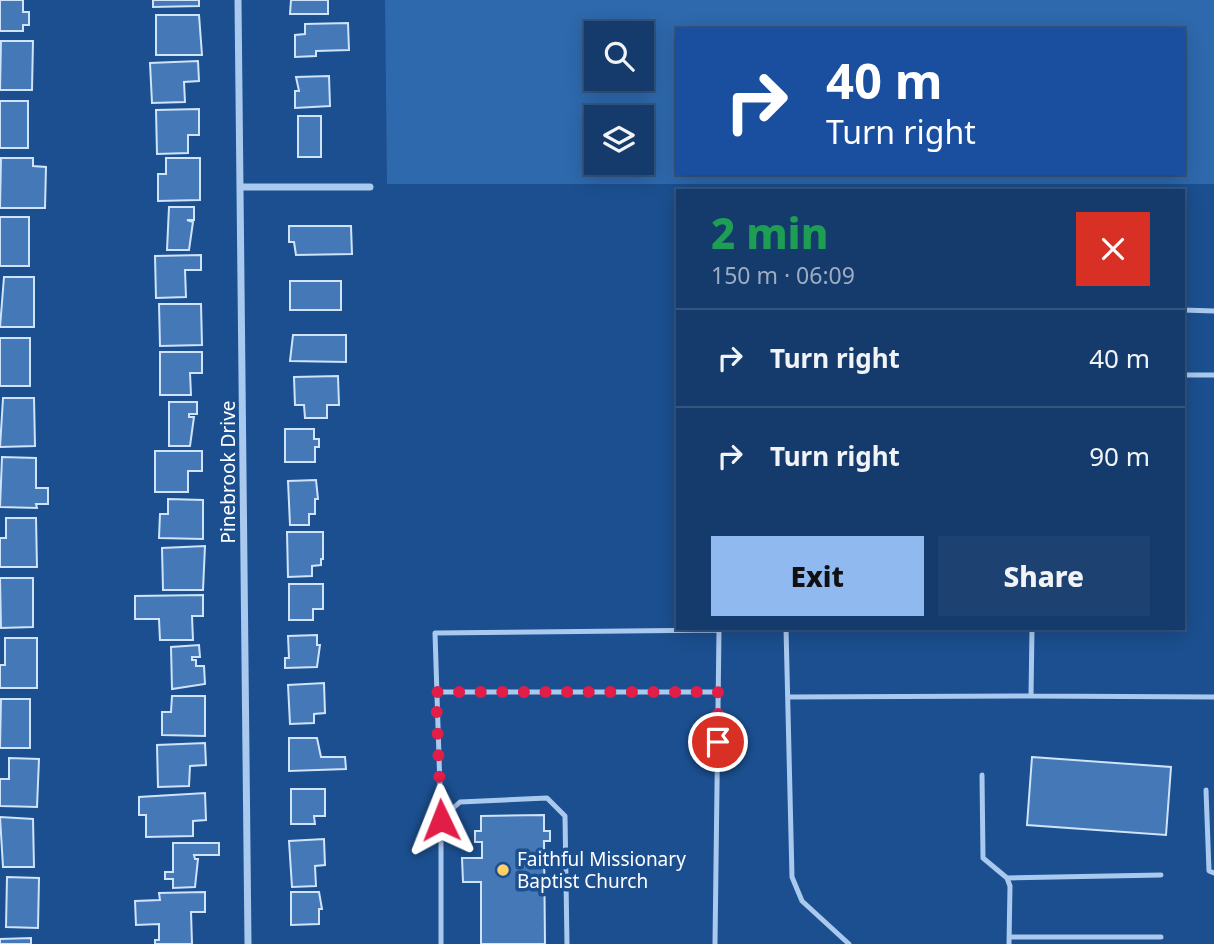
<!DOCTYPE html>
<meta charset="utf-8">
<style>
body{margin:0;font-family:"Noto Sans",sans-serif;background:#1d4271;color:#f1f3f6;height:100vh;display:flex;flex-direction:column;font-size:26px;white-space:nowrap}
*{box-sizing:border-box;margin:0}
p{font-size:23px;color:#9dadc1}
.icon{flex:none;width:38px;height:38px;fill:none;stroke:currentColor;stroke-width:2;stroke-linecap:round;stroke-linejoin:round}
.map{position:relative;flex:1;overflow:hidden}
.panel{position:absolute;left:676px;top:189px;width:509px;height:441px;display:flex;flex-direction:column;background:#143b6b;border-radius:0px;box-shadow:0 4px 18px #0003,0 0 0 2px #33557e}
.panel>*{flex:none}
.hud{position:absolute;left:676px;top:28px;width:509px;height:147px;border-radius:0px;box-shadow:0 4px 18px #0003,0 0 0 2px #33557e;background:#1a4fa0;color:#fff;overflow:hidden}
.controls{position:absolute;left:584px;top:21px;display:grid;gap:14px}
.controls a{display:grid;place-items:center;width:70px;height:70px;border-radius:0px;background:#143b6b;box-shadow:0 4px 18px #0003,0 0 0 2px #33557e;font-size:35px}
.pin{position:absolute;display:grid;place-items:center;width:60px;height:60px;color:#fff;margin:-30px;border:4px solid #fff;border-radius:50%;box-shadow:0 2px 7px #0007}
.me{position:absolute;width:77px;margin:-38px;rotate:358deg;stroke-linejoin:round;filter:drop-shadow(0 0 5px #0008)}
.turn{display:flex;align-items:center;gap:24px;height:147px;padding:0 35px;font-size:32px}
.turn .icon{width:91px;height:91px;stroke-width:2.5}
.turn b{display:block;font-size:49px;line-height:60px}
.round{display:grid;place-items:center;flex:none;width:74px;height:74px;border-radius:0px;background:#1d4271}
.summary{display:flex;align-items:center;justify-content:space-between;height:119px;padding:0 35px}
h1{font-size:42px;font-weight:800;line-height:52px;color:#1e9e55}
.button{display:flex;gap:14px;margin-top:auto;padding:14px 35px}
.button a{flex:1;height:80px;border-radius:0px;background:#90b9f0;color:#111;font-size:28px;font-weight:800;line-height:80px;text-align:center}
.button a+a{background:#1d4271;color:#f1f3f6}
ul{padding:0;list-style:none}
li{display:flex;align-items:center;gap:21px;height:98px;padding:0 35px;border-top:2px solid #33557e}
li div{flex:1}
li b{display:block;font-size:26px}
li em{font-style:normal}
.map>svg:first-child{display:block}
.green{fill:#2e69ad;fill-rule:evenodd}
.building{fill:#4478b7;stroke:#cfe3fa;stroke-width:2}
.lines{fill:none;stroke-linecap:round;stroke-linejoin:round}
.lane{stroke:#a9c9ee;stroke-width:5}
.street{stroke:#a9c9ee;stroke-width:7}
.route{stroke:#e11d48;stroke-width:12;stroke-dasharray:0 21.6}
.poi-dot{fill:#ffd166;stroke:#1b4f8f;stroke-width:2.5}
.labels{text-anchor:middle;dominant-baseline:central;stroke-width:7;stroke-linejoin:round;paint-order:stroke}
.street-label{font-size:19px;fill:#fff;stroke:#1b4f8f}
.poi-label{font-size:19px;fill:#fff;stroke:#1b4f8f;text-anchor:start}
</style>
<div class="map">
<svg width="1214" height="944" viewBox="0 0 1214 944">
<rect width="100%" height="100%" fill="#1b4f8f"/>
<path class="green" d="M385,0H1214V184H387ZM677,30H1183V173H677ZM597,33H642V79H597ZM597,117H642V163H597Z"/>
<path class="building" d="M0,0H23V12H29V25H23V31H0Z
M153,0H199V6L153,7Z
M291,0H328V14H290Z
M156,15H199L202,55H156Z
M348,23L349,50L316,51V56L295,57V35L305,34V24Z
M1,41H33L32,90H0Z
M198,61L199,81L184,82L185,102L152,103L150,63Z
M329,76L330,106L295,108V91H299L296,77Z
M0,101H28V148H0Z
M199,109V135H188V153L157,154L156,110Z
M298,116H321V157H298Z
M1,158H33V166L46,167L45,208H0Z
M166,158H200V200L158,201V174H166Z
M169,207H194V220H187L193,222L189,250H167Z
M0,217H29V266H0Z
M289,226H351L352,254L296,255L294,242H289Z
M201,255V270H185L186,297L156,298L155,256Z
M4,277H34V327H0Z
M290,281H341V310H290Z
M159,304H201L202,345L160,346Z
M293,335H346V362L290,361Z
M0,338H30V386H0Z
M160,352H202V373H190L191,395H160Z
M338,376L339,405H327V418H305L304,405H295L294,377Z
M3,398H34L35,446L0,447Z
M169,402H197V414H189V417H194L190,446H169Z
M285,429H314V439H319V447H315V462H285Z
M155,451H202V471H188V492H155Z
M2,457L36,458V488H48V504H36L37,508L0,507Z
M316,480L318,499H315V514H309V525H290L288,481Z
M168,499L203,500V539L159,538L160,514H168Z
M6,518H36L37,567H0V538H6Z
M287,532H323V559H321V565L312,566V576L288,577Z
M205,546L203,590H163L162,548Z
M0,578H33V627L1,628Z
M289,584H323V609H313V620H289Z
M203,595V616H192L193,640H160L159,619H135V596Z
M317,635V645H320L317,667L285,668V658H289L288,636Z
M5,638H37V688H0V665H5Z
M199,645L200,657H192V660H196V666H204L205,684L172,689L171,647Z
M324,683L325,713L314,714V723L290,724L288,685Z
M172,696H205V736L162,735V712H171Z
M1,699H30V748H0Z
M289,738H317L321,757H345L346,769L289,771Z
M205,743L206,765L190,766L189,786L158,787L157,745Z
M1032,757L1171,767L1166,835L1027,825Z
M9,758L39,759L37,807L0,806V779H9Z
M291,789H325V816H314L315,824H291Z
M205,793L206,820L193,821V836L146,837V815H139V797Z
M544,815V831H550V841H544L545,944H481V882H463L462,858H482V842H475V831H481V816Z
M0,817L33,819L34,867H3Z
M324,839L325,865L315,866L316,886L292,887L289,841Z
M173,843H219V855H194L195,859H198L195,887L173,888V879H165V872H173Z
M7,877L39,878L38,928L6,927Z
M205,892V912H191L192,944H155V940H159V924L136,925L135,901L160,900L159,893Z
M291,892H319L322,909H319V924L291,925Z
M31,938V944H0V939Z"/>
<g class="lines">
<path class="lane" d="M1183,310L1214,311
M1183,375H1214
M786,628L792,877L802,901L849,944
M1032,628L1031,696L1214,697
M436,692H718
M788,697L1031,696
M982,775L983,858L1007,878L1010,886L1009,944
M1206,790L1209,871L1214,873
M441,819L435,633L719,630L715,944
M1007,878L1161,875
M1009,937H1161
M441,944V819L460,802L547,798L565,816L567,944"/>
<path class="street" d="M238,0L248,944
M242,187H370"/>
</g>
<g class="lines">
<path class="route" d="M441,820L436,692H718V742"/>
</g>
<circle class="poi-dot" cx="503" cy="870" r="7"/>
<g class="labels">
<g class="street-label">
<text transform="translate(228 472) rotate(-90)">Pinebrook Drive</text>
</g>
<g class="poi-label">
<text x="517" y="859">Faithful Missionary<tspan x="517" dy="22">Baptist Church</tspan></text>
</g>
</g>
</svg>
<div class="controls">
<a><svg class="icon" aria-label="search" viewBox="0 0 24 24"><circle cx="10" cy="10" r="6"/><path d="M15 15l6 6"/></svg></a>
<a><svg class="icon" aria-label="layers" viewBox="0 0 24 24"><path d="M12 4l9 5-9 5-9-5zM3 14l9 5 9-5"/></svg></a>
</div>
<div class="pin" style="left:718px;top:742px;background:#d93025"><svg class="icon" aria-label="arrive" viewBox="0 0 24 24"><path d="M6 21V4h12l-3 4 3 4H6"/></svg></div>
<svg class="me" style="left:441px;top:820px" viewBox="-20 -20 40 40"><path d="M0-17L14 15 0 8-14 15z" fill="#e11d48" stroke="#fff" stroke-width="4"/></svg>
<div class="hud">
<div class="turn"><svg class="icon" aria-label="right" viewBox="0 0 24 24"><path d="M7 20v-9h11M14 6l5 5-5 5"/></svg><div><b>40 m</b>Turn right</div></div>
</div>
<section class="panel">
<div class="summary"><div><h1>2 min</h1><p>150 m · 06:09</p></div><a class="round" style="background:#d93025;color:#fff"><svg class="icon" aria-label="close" viewBox="0 0 24 24"><path d="M6 6l12 12M18 6L6 18"/></svg></a></div>
<ul>
<li><svg class="icon" aria-label="right" viewBox="0 0 24 24"><path d="M7 20v-9h11M14 6l5 5-5 5"/></svg><div><b>Turn right</b></div><em>40 m</em></li>
<li><svg class="icon" aria-label="right" viewBox="0 0 24 24"><path d="M7 20v-9h11M14 6l5 5-5 5"/></svg><div><b>Turn right</b></div><em>90 m</em></li>
</ul>
<div class="button"><a>Exit</a><a>Share</a></div>
</section>
</div>
